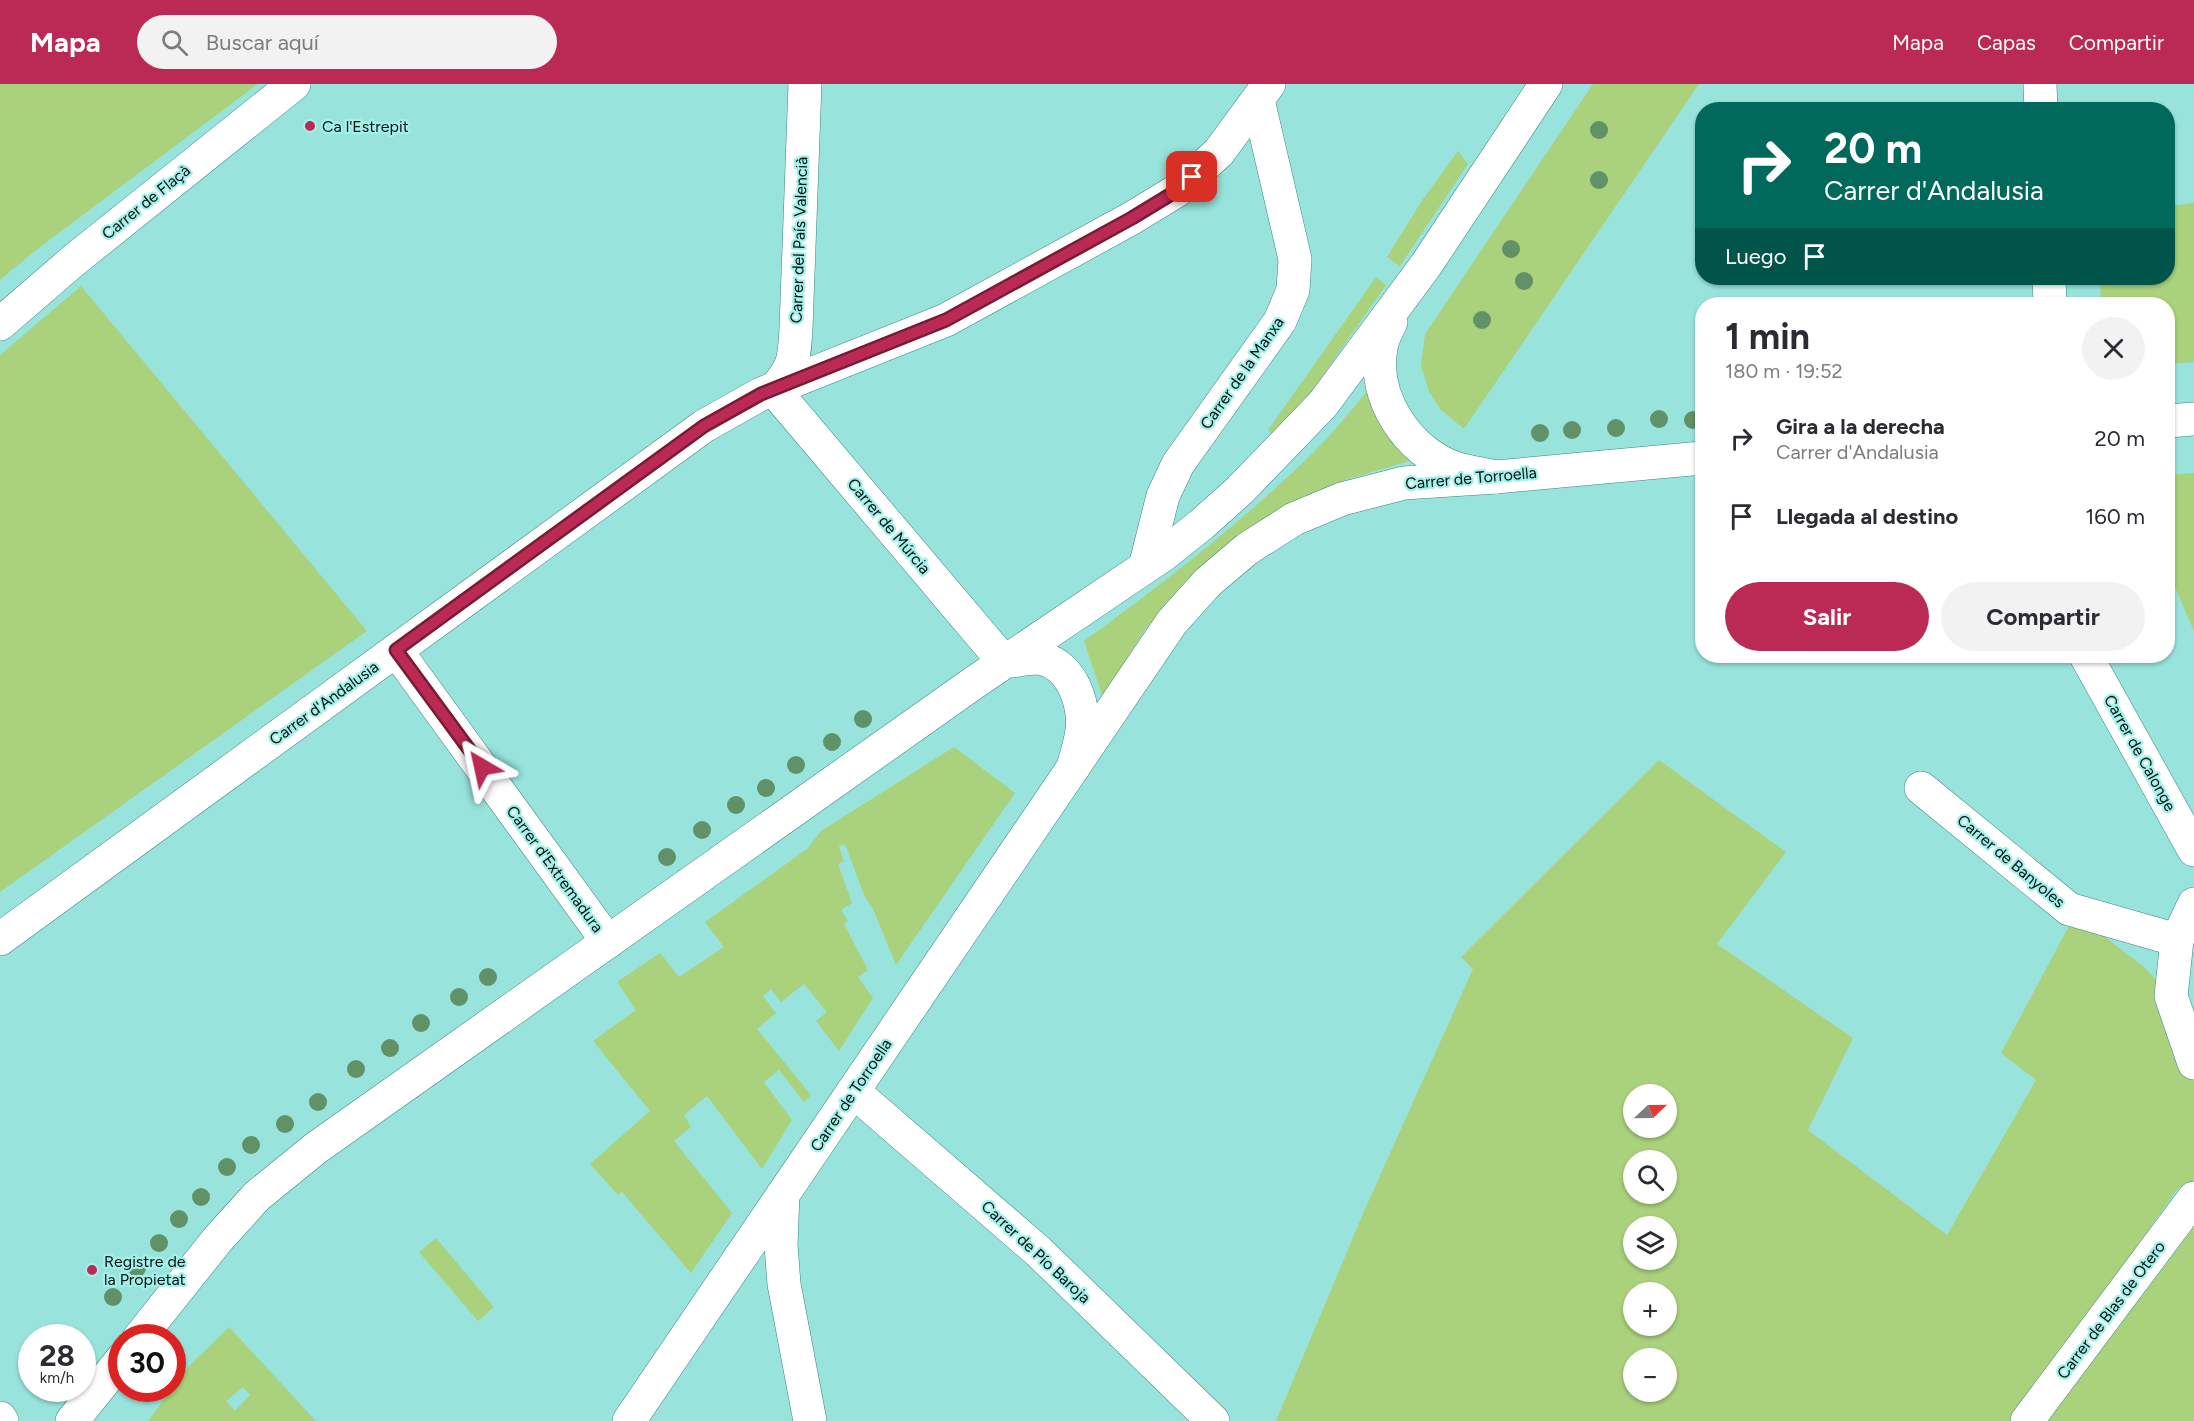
<!DOCTYPE html>
<html lang="es">
<meta charset="utf-8">
<style>
body{margin:0;font-family:Figtree,sans-serif;background:#f2f2f3;color:#2b2b33;height:100vh;display:flex;flex-direction:column;font-size:22px;white-space:nowrap}
*{box-sizing:border-box;margin:0}
p{font-size:20px;color:#7c7c81}
.icon{flex:none;width:33px;height:33px;fill:none;stroke:currentColor;stroke-width:2;stroke-linecap:round;stroke-linejoin:round}
.map{position:relative;flex:1;overflow:hidden}
.sheet{position:absolute;left:1695px;top:213px;width:480px;height:366px;display:flex;flex-direction:column;background:#fff;border-radius:24px;box-shadow:0 2px 4px #0004}
.sheet>*{flex:none}
.guide{position:absolute;left:1695px;top:18px;width:480px;height:183px;border-radius:24px;box-shadow:0 2px 4px #0004;background:#00695c;color:#fff;overflow:hidden}
.needle{width:39px;rotate:68deg}
.fabs{position:absolute;left:1623px;top:1000px;display:grid;gap:12px}
.fabs a{display:grid;place-items:center;width:54px;height:54px;border-radius:50%;background:#fff;box-shadow:0 2px 4px #0004;font-size:30px}
.speed{position:absolute;left:18px;top:1240px;display:flex;gap:12px;font-size:30px;font-weight:700;text-align:center}
.speed>*{display:grid;place-content:center;width:78px;height:78px;border-radius:50%;background:#fff;box-shadow:0 2px 4px #0004;line-height:1}
.speed small{font-size:15px;font-weight:400}
.speed .limit{border:9px solid #d22;background:#fff;color:#111}
.pin{position:absolute;display:grid;place-items:center;width:51px;height:51px;color:#fff;margin:-26px;border-radius:12px;box-shadow:0 3px 9px #0006}
.me{position:absolute;width:66px;margin:-33px;rotate:324deg;stroke-linejoin:round;filter:drop-shadow(0 0 4px #0008)}
.turn{display:flex;align-items:center;gap:21px;height:126px;padding:0 30px;font-size:27px}
.turn .icon{width:78px;height:78px;stroke-width:2.5}
.turn b{display:block;font-size:42px;line-height:51px}
.then{display:flex;align-items:center;height:57px;padding:0 30px;background:#0003;gap:12px;font-size:22px}
.round{display:grid;place-items:center;flex:none;width:63px;height:63px;border-radius:32px;background:#f2f2f3}
.headline{display:flex;align-items:center;justify-content:space-between;height:102px;padding:0 30px}
h1{font-size:36px;font-weight:700;line-height:45px}
.cta{display:flex;gap:12px;margin-top:auto;padding:12px 30px}
.cta a{flex:1;height:69px;border-radius:36px;background:#ba2a55;color:#fff;font-size:24px;font-weight:700;line-height:69px;text-align:center}
.cta a+a{background:#f2f2f3;color:#2b2b33}
ul{padding:0;list-style:none}
li{display:flex;align-items:center;gap:18px;height:78px;padding:0 30px}
li div{flex:1}
li b{display:block;font-size:22px}
li em{font-style:normal}
header{display:flex;align-items:center;gap:36px;box-sizing:border-box;height:84px;padding:0 30px;background:#ba2a55;color:#fff}
header strong{font-size:28px}
nav{display:flex;gap:33px;margin-inline-start:auto;font-size:21px}
.search{width:420px;height:54px;background:#f2f2f3;display:flex;align-items:center;gap:15px;box-sizing:border-box;padding:0 21px;border-radius:33px;color:#7c7c81;font-size:22px}
.map>svg:first-child{display:block}
.green{fill:#aad17c;fill-rule:evenodd}
.lines{fill:none;stroke-linecap:round;stroke-linejoin:round}
.street-casing{stroke:#3a8681;stroke-width:34}
.secondary-casing{stroke:#3a8681;stroke-width:34}
.street{stroke:#fff;stroke-width:33}
.secondary{stroke:#fff;stroke-width:33}
.tree{fill:#619167}
.route-casing{stroke:#791b37;stroke-width:15}
.route{stroke:#ba2a55;stroke-width:10}
.poi-dot{fill:#ba2a55;stroke:#a5f1ea;stroke-width:2}
.labels{text-anchor:middle;dominant-baseline:central;stroke-width:4.5;stroke-linejoin:round;paint-order:stroke}
.poi-label{font-size:16px;fill:#001110;stroke:#a5f1ea;text-anchor:start}
.street-label{font-size:16px;fill:#001110;stroke:#a5f1ea}
</style>
<header>
<strong>Mapa</strong>
<div class="search"><svg class="icon" aria-label="search" viewBox="0 0 24 24"><circle cx="10" cy="10" r="6"/><path d="M15 15l6 6"/></svg>Buscar aquí</div>
<nav><a>Mapa</a><a>Capas</a><a>Compartir</a></nav>
</header>
<div class="map">
<svg width="2194" height="1337" viewBox="0 0 2194 1337">
<rect width="100%" height="100%" fill="#98e4dd"/>
<path class="green" d="M0,0H258L36,166L0,196Z
M1593,0H1699L1464,345L1441,326L1429,308L1421,281L1425,250Z
M1458,67L1468,80L1400,182L1387,173L1421,118Z
M2194,119V278L2168,280V220H2101L2100,194H2168V122Z
M1376,193L1386,201L1312,307L1272,351L1268,346Z
M81,202L367,547L0,808V271Z
M1370,304L1413,376L1348,395L1290,421L1165,522L1145,546L1127,574L1111,608L1102,611L1084,557C1164,499 1242,438 1313,369C1333,349 1351,326 1370,304Z
M2194,389V547L2168,487V391Z
M954,663L1015,709L896,881L873,825L865,813L845,760L839,762L844,777L838,780L852,819L841,826L848,837L844,840L868,886L858,893L873,914L839,967L816,937L827,928L804,900L781,918L771,905L763,912L776,929L757,945L811,1011L804,1018L779,986L764,998L792,1036L762,1085L707,1012L684,1031L691,1043L674,1057L732,1129L691,1189L622,1108L618,1111L590,1080L650,1027L593,957L636,926L617,898L660,869L679,893L724,863L705,838L807,765L821,747Z
M1659,676L1786,768L1717,860L1853,954L1808,1046L1947,1151L2036,996L2001,969L2069,842L2101,850L2144,883L2171,912L2194,979V1113L2179,1103L2012,1337H1276L1365,1125L1473,885L1461,873ZM1634,1011H1666V1044H1634ZM1634,1077H1666V1110H1634ZM1634,1143H1666V1176H1634ZM1634,1209H1666V1242H1634ZM1634,1275H1666V1308H1634Z
M2194,1143V1337H2048L2056,1326Z
M436,1154L494,1223L478,1237L419,1168Z
M229,1243L316,1337H148L190,1281ZM243,1303L250,1311L235,1327L226,1317Z"/>
<g class="lines">
<defs>
<path id="street" d="M805,0L796,244C794,276 795,281 774,306L1004,578
M2040,0L2041,26
M2049,194L2050,220
M0,240L73,177L294,0
M2168,337L2194,335
M1145,483L1163,412L1178,380L1280,237L1293,206L1295,175L1258,16
M396,566L608,858
M2086,572L2194,766
M1921,704L2069,825L2177,856
M2194,820L2177,856L2171,912L2194,979
M0,855L704,342L761,310L946,236L1132,134L1178,106L1219,68L1269,0
M853,1007L1039,1168L1213,1337
M783,1110L781,1161L784,1200L810,1337
M0,1334L2,1337
M629,1337L1172,538L1208,498L1247,465L1294,435L1342,415L1404,399L1496,393L1702,374
M2027,1337L2194,1114"/>
<path id="secondary" d="M1391,238C1387,246 1382,255 1381,264C1372,313 1408,368 1455,384C1468,388 1483,390 1496,393
M1004,578C1015,577 1027,574 1037,574C1071,577 1085,619 1082,647C1080,660 1076,672 1073,684
M139,1254L218,1155L257,1112L316,1064L975,598L1163,471L1202,440L1240,406L1323,320L1426,181L1546,0
M72,1337L122,1275"/>
</defs>
<use href="#street" class="street-casing"/>
<use href="#secondary" class="secondary-casing"/>
<use href="#street" class="street"/>
<use href="#secondary" class="secondary"/>
</g>
<g class="tree">
<circle cx="1599" cy="46" r="9"/>
<circle cx="1599" cy="96" r="9"/>
<circle cx="1511" cy="165" r="9"/>
<circle cx="1524" cy="197" r="9"/>
<circle cx="1482" cy="236" r="9"/>
<circle cx="1659" cy="335" r="9"/>
<circle cx="1693" cy="336" r="9"/>
<circle cx="1616" cy="344" r="9"/>
<circle cx="1572" cy="346" r="9"/>
<circle cx="1540" cy="349" r="9"/>
<circle cx="863" cy="635" r="9"/>
<circle cx="832" cy="658" r="9"/>
<circle cx="796" cy="681" r="9"/>
<circle cx="766" cy="704" r="9"/>
<circle cx="736" cy="721" r="9"/>
<circle cx="702" cy="746" r="9"/>
<circle cx="667" cy="773" r="9"/>
<circle cx="488" cy="893" r="9"/>
<circle cx="459" cy="913" r="9"/>
<circle cx="421" cy="939" r="9"/>
<circle cx="390" cy="964" r="9"/>
<circle cx="356" cy="985" r="9"/>
<circle cx="318" cy="1018" r="9"/>
<circle cx="285" cy="1040" r="9"/>
<circle cx="251" cy="1061" r="9"/>
<circle cx="227" cy="1083" r="9"/>
<circle cx="201" cy="1113" r="9"/>
<circle cx="179" cy="1135" r="9"/>
<circle cx="159" cy="1159" r="9"/>
<circle cx="137" cy="1184" r="9"/>
<circle cx="113" cy="1213" r="9"/>
</g>
<g class="lines">
<defs>
<path id="route" d="M482,683L396,566L704,342L761,310L946,236L1132,134L1178,106L1192,93"/>
</defs>
<use href="#route" class="route-casing"/>
<use href="#route" class="route"/>
</g>
<g class="poi-dot">
<circle cx="310" cy="42" r="6"/>
<circle cx="92" cy="1186" r="6"/>
</g>
<g class="labels">
<g class="poi-label">
<text x="322" y="42">Ca l'Estrepit</text>
<text x="104" y="1177">Registre de<tspan x="104" dy="18">la Propietat</tspan></text>
</g>
<g class="street-label">
<text transform="translate(146 118) rotate(-39)">Carrer de Flaçà</text>
<text transform="translate(799 156) rotate(-88)">Carrer del País Valencià</text>
<text transform="translate(1242 289) rotate(-55)">Carrer de la Manxa</text>
<text transform="translate(1471 394) rotate(-5)">Carrer de Torroella</text>
<text transform="translate(889 442) rotate(50)">Carrer de Múrcia</text>
<text transform="translate(324 619) rotate(-36)">Carrer d'Andalusia</text>
<text transform="translate(2140 669) rotate(61)">Carrer de Calonge</text>
<text transform="translate(2011 777) rotate(40)">Carrer de Banyoles</text>
<text transform="translate(555 785) rotate(54)">Carrer d'Extremadura</text>
<text transform="translate(851 1011) rotate(-56)">Carrer de Torroella</text>
<text transform="translate(1036 1168) rotate(43)">Carrer de Pío Baroja</text>
<text transform="translate(2111 1226) rotate(-53)">Carrer de Blas de Otero</text>
</g>
</g>
</svg>
<div class="fabs">
<a><svg class="needle" viewBox="-14 -14 28 28"><path d="M0-13l5 13h-10z" fill="#e53935"/><path d="M0 13l5-13h-10z" fill="#7c7c81"/></svg></a>
<a><svg class="icon" aria-label="search" viewBox="0 0 24 24"><circle cx="10" cy="10" r="6"/><path d="M15 15l6 6"/></svg></a>
<a><svg class="icon" aria-label="layers" viewBox="0 0 24 24"><path d="M12 4l9 5-9 5-9-5zM3 14l9 5 9-5"/></svg></a>
<a>+</a>
<a>−</a>
</div>
<div class="speed"><div>28<small>km/h</small></div><div class="limit">30</div></div>
<div class="pin" style="left:1192px;top:93px;background:#d93025"><svg class="icon" aria-label="arrive" viewBox="0 0 24 24"><path d="M6 21V4h12l-3 4 3 4H6"/></svg></div>
<svg class="me" style="left:482px;top:683px" viewBox="-20 -20 40 40"><path d="M0-17L14 15 0 8-14 15z" fill="#ba2a55" stroke="#fff" stroke-width="4"/></svg>
<div class="guide">
<div class="turn"><svg class="icon" aria-label="right" viewBox="0 0 24 24"><path d="M7 20v-9h11M14 6l5 5-5 5"/></svg><div><b>20 m</b>Carrer d'Andalusia</div></div>
<div class="then">Luego<svg class="icon" aria-label="arrive" viewBox="0 0 24 24"><path d="M6 21V4h12l-3 4 3 4H6"/></svg></div>
</div>
<section class="sheet">
<div class="headline"><div><h1>1 min</h1><p>180 m · 19:52</p></div><a class="round"><svg class="icon" aria-label="close" viewBox="0 0 24 24"><path d="M6 6l12 12M18 6L6 18"/></svg></a></div>
<ul>
<li><svg class="icon" aria-label="right" viewBox="0 0 24 24"><path d="M7 20v-9h11M14 6l5 5-5 5"/></svg><div><b>Gira a la derecha</b><p>Carrer d'Andalusia</p></div><em>20 m</em></li>
<li><svg class="icon" aria-label="arrive" viewBox="0 0 24 24"><path d="M6 21V4h12l-3 4 3 4H6"/></svg><div><b>Llegada al destino</b></div><em>160 m</em></li>
</ul>
<div class="cta"><a>Salir</a><a>Compartir</a></div>
</section>
</div>
